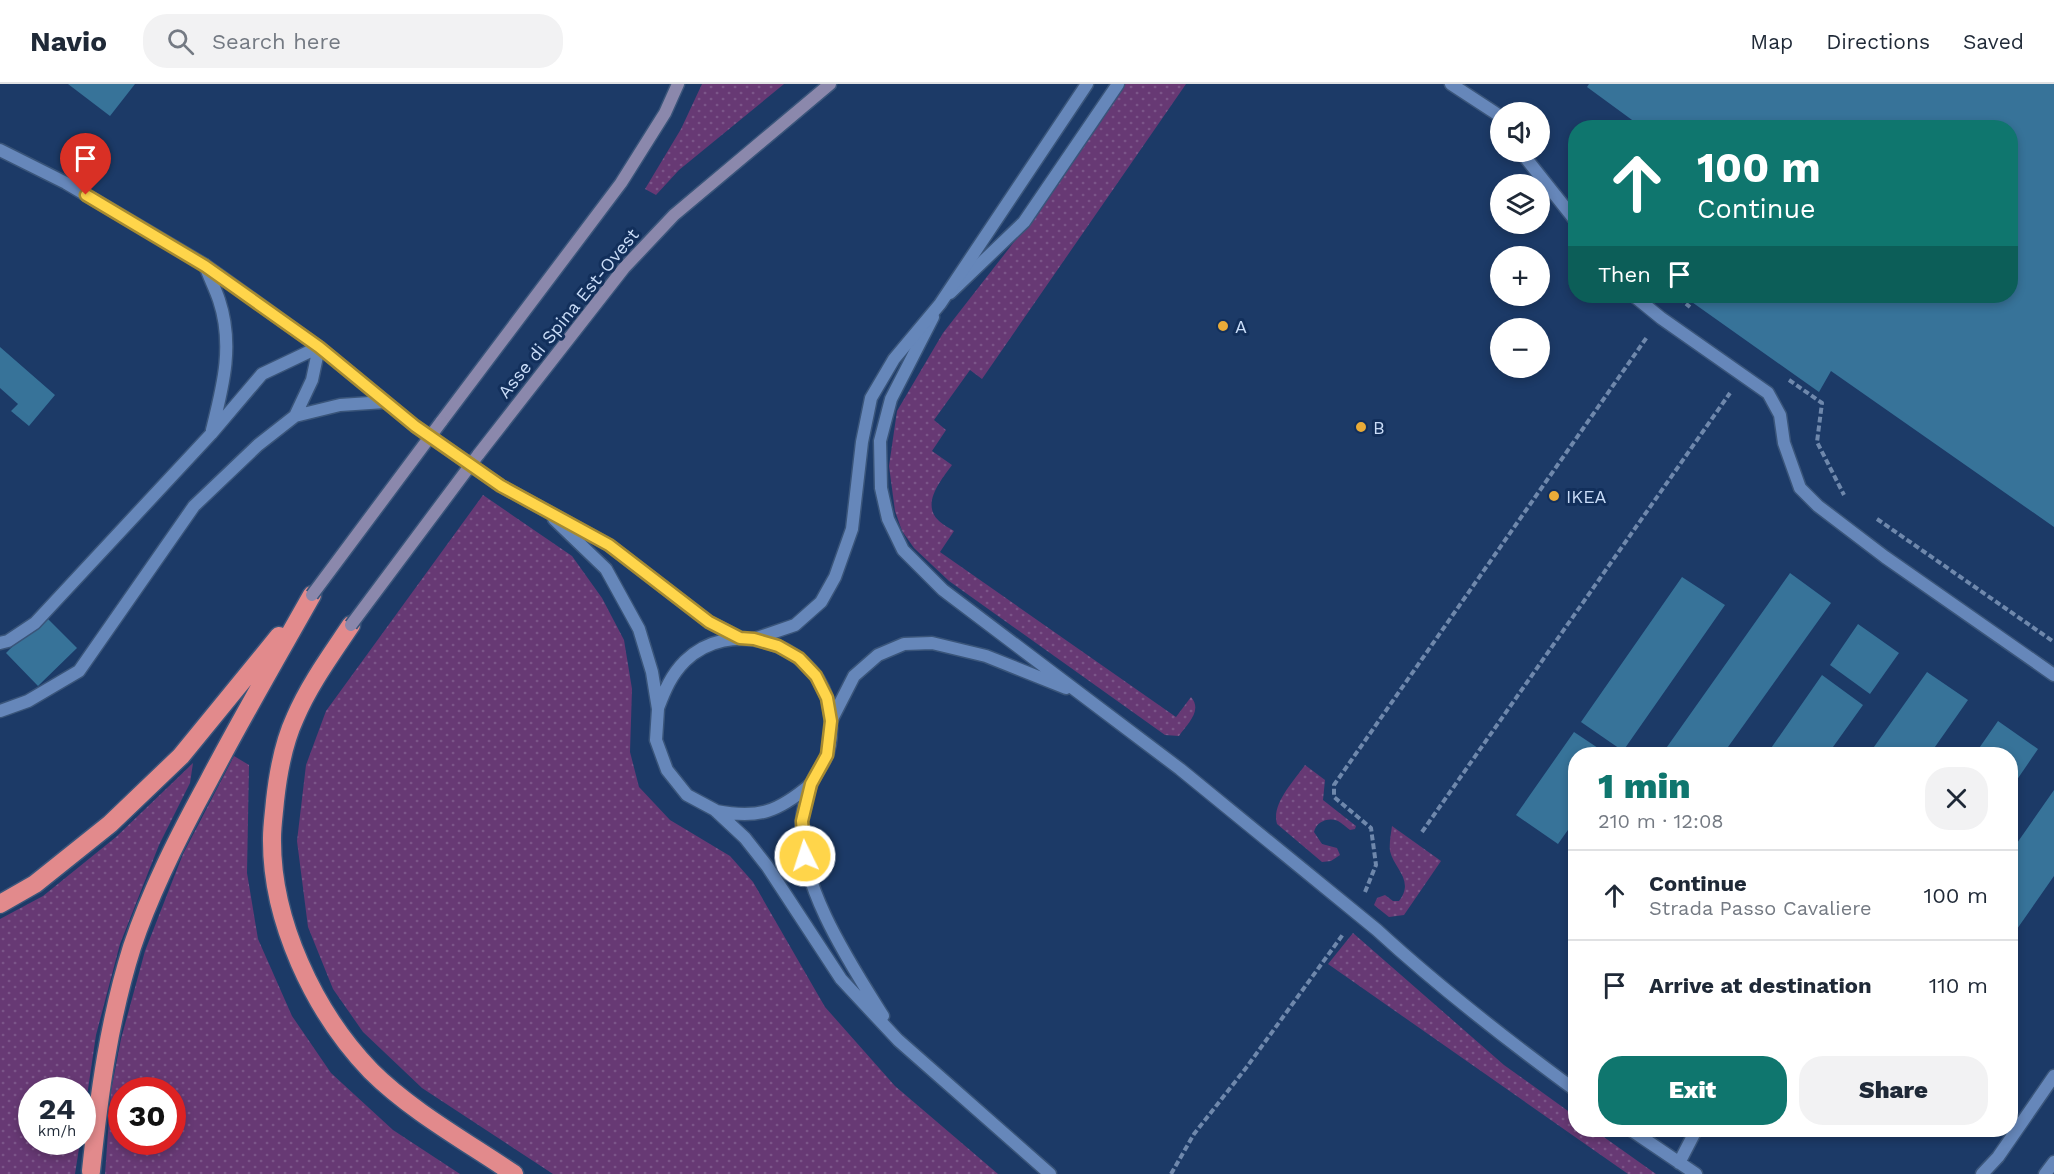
<!DOCTYPE html>
<meta charset="utf-8">
<style>
body{margin:0;font-family:"Work Sans",sans-serif;background:#f2f2f3;color:#1f2937;height:100vh;display:flex;flex-direction:column;font-size:22px;white-space:nowrap}
*{box-sizing:border-box;margin:0}
p{font-size:20px;color:#747a83}
.icon{flex:none;width:33px;height:33px;fill:none;stroke:currentColor;stroke-width:2;stroke-linecap:round;stroke-linejoin:round}
.map{position:relative;flex:1;overflow:hidden}
.details{position:absolute;left:1568px;top:663px;width:450px;height:390px;display:flex;flex-direction:column;background:#fff;border-radius:24px;box-shadow:0 3px 9px #0003}
.details>*{flex:none}
.top-card{position:absolute;left:1568px;top:36px;width:450px;height:183px;border-radius:24px;box-shadow:0 3px 9px #0003;background:#0f766e;color:#fff;overflow:hidden}
.fabs{position:absolute;left:1490px;top:18px;display:grid;gap:12px}
.fabs a{display:grid;place-items:center;width:60px;height:60px;border-radius:50%;background:#fff;box-shadow:0 3px 9px #0003;font-size:30px}
.speed{position:absolute;left:18px;top:993px;display:flex;gap:12px;font-size:30px;font-weight:700;text-align:center}
.speed>*{display:grid;place-content:center;width:78px;height:78px;border-radius:50%;background:#fff;box-shadow:0 3px 9px #0003;line-height:1}
.speed small{font-size:15px;font-weight:400}
.speed .limit{border:9px solid #d22;background:#fff;color:#111}
.pin{position:absolute;display:grid;place-items:center;width:51px;height:51px;color:#fff;margin:-62px -26px;border-radius:50% 50% 50% 0;rotate:-45deg;box-shadow:0 0 6px #0007}
.pin .icon{rotate:45deg}
.me{position:absolute;width:66px;margin:-33px;rotate:356deg;stroke-linejoin:round;filter:drop-shadow(0 0 4px #0008)}
.turn{display:flex;align-items:center;gap:21px;height:126px;padding:0 30px;font-size:27px}
.turn .icon{width:78px;height:78px;stroke-width:2.5}
.turn b{display:block;font-size:42px;line-height:51px}
.then{display:flex;align-items:center;height:57px;padding:0 30px;background:#0003;gap:12px;font-size:22px}
.round{display:grid;place-items:center;flex:none;width:63px;height:63px;border-radius:24px;background:#f2f2f3}
.summary{display:flex;align-items:center;justify-content:space-between;height:102px;padding:0 30px}
h1{font-size:36px;font-weight:800;line-height:45px;color:#0f766e}
.action{display:flex;gap:12px;margin-top:auto;padding:12px 30px}
.action a{flex:1;height:69px;border-radius:24px;background:#0f766e;color:#fff;font-size:24px;font-weight:800;line-height:69px;text-align:center}
.action a+a{background:#f2f2f3;color:#1f2937}
ul{padding:0;list-style:none}
li{display:flex;align-items:center;gap:18px;height:90px;padding:0 30px;border-top:2px solid #e0e1e3}
li div{flex:1}
li b{display:block;font-size:22px}
li em{font-style:normal}
header{display:flex;align-items:center;gap:36px;box-sizing:border-box;height:84px;padding:0 30px;background:#fff;border-bottom:2px solid #e0e1e3}
header strong{font-size:28px}
nav{display:flex;gap:33px;margin-inline-start:auto;font-size:21px}
.search{width:420px;height:54px;background:#f2f2f3;display:flex;align-items:center;gap:15px;box-sizing:border-box;padding:0 21px;border-radius:24px;color:#747a83;font-size:22px}
.map>svg:first-child{display:block}
.grass{fill:url(#grass-dots);fill-rule:evenodd}
.building{fill:#377399}
.lines{fill:none;stroke-linecap:round;stroke-linejoin:round}
.service-casing{stroke:#3a557a;stroke-width:15}
.minor-casing{stroke:#3a557a;stroke-width:15}
.secondary-casing{stroke:#3a557a;stroke-width:15}
.motorway-casing{stroke:#3a557a;stroke-width:21}
.path{stroke:#6f88ac;stroke-width:4;stroke-dasharray:6 3;stroke-linecap:butt}
.service{stroke:#6687ba;stroke-width:12}
.minor{stroke:#6687ba;stroke-width:12}
.secondary{stroke:#8b88ac;stroke-width:12}
.motorway{stroke:#e28a8c;stroke-width:18}
.secondary-bridge-casing{stroke:#3a557a;stroke-width:15;stroke-linecap:butt}
.secondary-bridge{stroke:#8b88ac;stroke-width:12}
.route-casing{stroke:#a68a30;stroke-width:15}
.route{stroke:#ffd54a;stroke-width:10}
.poi-dot{fill:#e9ab38;stroke:#122f5b;stroke-width:2}
.labels{text-anchor:middle;dominant-baseline:central;stroke-width:6;stroke-linejoin:round;paint-order:stroke}
.street-label{font-size:18px;fill:#c9dcf7;stroke:#122f5b}
.poi-label{font-size:18px;fill:#c9dcf7;stroke:#122f5b;text-anchor:start}
</style>
<header>
<strong>Navio</strong>
<div class="search"><svg class="icon" aria-label="search" viewBox="0 0 24 24"><circle cx="10" cy="10" r="6"/><path d="M15 15l6 6"/></svg>Search here</div>
<nav><a>Map</a><a>Directions</a><a>Saved</a></nav>
</header>
<div class="map">
<svg width="2054" height="1090" viewBox="0 0 2054 1090">
<defs>
<pattern id="grass-dots" width="8" height="8" patternUnits="userSpaceOnUse" patternTransform="scale(1.5)"><rect width="8" height="8" fill="#673974"/><path d="M2 2h.1M6 6h.1" fill="none" stroke="#7b5589" stroke-width="1.8" stroke-linecap="round"/></pattern>
</defs>
<rect width="100%" height="100%" fill="#1c3a67"/>
<path class="grass" d="M702,0H784L679,86L656,111L645,105L681,45Z
M1122,0H1186L982,295L970,286L934,336L946,346L932,367L952,381C942,395 921,419 938,436C942,440 949,444 954,447L940,468L1176,633L1191,613C1203,627 1187,640 1179,652L1165,651L949,497L914,464L902,447L895,427L889,382L897,327L943,249L1028,140Z
M483,411L572,472L602,514L624,556L632,605L630,668L639,703L670,736L730,772L753,798L825,923L895,1002L998,1090H553L422,1004L363,948L333,905L308,843L297,757L306,681L326,627Z
M234,672L249,681L247,789L258,855L292,932L331,989L393,1046L460,1090H105L111,1007L121,955L145,867L183,770ZM122,1006H172V1058H122Z
M193,679L190,699L159,761L120,860L96,951L83,1039L82,1006H32V1058H80L75,1090H0V835L43,812L116,753Z
M1305,681L1325,696L1323,716L1356,742L1355,745L1350,746C1347,744 1342,739 1338,737C1328,733 1316,738 1314,748L1322,760L1337,764L1340,771L1331,777L1322,778L1277,740C1271,720 1294,697 1305,681Z
M1392,742L1441,777L1404,831L1389,833L1374,821L1377,814L1385,811L1393,817H1399C1415,796 1394,785 1390,767C1389,759 1391,750 1392,742Z
M1353,849L1504,981L1575,1032V1046H1594L1656,1090H1628L1328,880Z"/>
<path class="building" d="M68,0H135L110,32Z
M1589,0H2054V443L1831,287L1819,308L1689,216L1692,212H2010V44H1643L1587,3Z
M0,263L55,311L29,342L11,327L18,320L0,304Z
M1790,489L1831,519L1723,670H1662Z
M1682,493L1725,521L1623,667L1581,638Z
M44,531L77,564L38,602L6,569Z
M1858,540L1899,569L1870,610L1830,581Z
M1927,588L1968,616L1930,670H1869Z
M1822,591L1863,621L1828,670H1767Z
M1998,637L2038,665L2010,706V670H1975Z
M1574,648L1607,670H1575V736L1558,760L1516,731Z
M2054,706V792L2010,855V769Z"/>
<g class="lines">
<defs>
<path id="service" d="M1451,0L1500,32
M1521,68L1575,136
M205,181C209,193 215,204 219,216C234,261 223,302 212,346
M950,209L1024,138L1118,0
M1634,212L1661,234L1768,309L1780,331L1784,359L1800,404L1818,422L1885,473L2054,591
M933,233L891,315L880,357L881,404L888,435L903,466L943,506L1180,685L1377,846C1439,903 1507,956 1575,1006
M295,332L312,296L319,263
M0,559L8,557L35,539L211,350L262,290L319,263
M0,627L28,617L79,587L194,422L258,361L295,332L340,321L385,318
M831,637L854,592L878,571L904,560L932,559L986,572L1066,604
M1631,1046L1696,1090
M1679,1079L1696,1046
M1982,1090L1998,1073L2054,992
M2045,1090L2054,1078"/>
<path id="minor" d="M0,66L66,99L205,181L319,263L415,342L501,402L609,461L709,538L740,554
M554,435L606,485L639,545L652,588L658,625L656,656L667,686L687,711L715,726L745,754L767,782L841,895L898,956L1050,1090
M754,555L795,541L821,518L835,493L852,445L862,358L871,314L894,275L940,220L1087,0
M658,624C665,606 671,591 685,577C729,534 809,557 827,614C832,630 833,658 826,673C822,683 814,691 811,701C807,711 803,725 802,736C796,798 851,881 883,932
M716,727C759,735 778,728 811,700"/>
<path id="secondary" d="M441,338L621,99L665,29L678,0
M478,371L624,184L674,131L830,0"/>
<path id="motorway" d="M351,541C331,571 309,601 295,634C283,660 278,689 275,717C274,729 272,742 272,754C271,836 314,928 371,987C411,1027 467,1058 514,1090
M0,820L35,800L110,740L181,672L279,552
M91,1087C99,1011 109,936 132,863C151,806 179,751 208,698C241,635 277,573 312,511"/>
</defs>
<use href="#service" class="service-casing"/>
<use href="#minor" class="minor-casing"/>
<use href="#secondary" class="secondary-casing"/>
<use href="#motorway" class="motorway-casing"/>
<path class="path" d="M1679,214L1690,223
M1789,296L1822,319L1817,358L1844,411
M1877,435L2054,558
M1422,748L1730,309
M1365,808L1376,781L1371,744L1334,713V701L1647,253
M1171,1090L1194,1050L1246,984L1344,849"/>
<use href="#service" class="service"/>
<use href="#minor" class="minor"/>
<use href="#secondary" class="secondary"/>
<use href="#motorway" class="motorway"/>
<defs>
<path id="secondary-bridge" d="M312,511L441,338
M351,541L478,371"/>
</defs>
<use href="#secondary-bridge" class="secondary-bridge-casing"/>
<use href="#secondary-bridge" class="secondary-bridge"/>
</g>
<g class="lines">
<defs>
<path id="route" d="M86,111L205,182L319,263L415,342L501,402L609,461L709,538L740,554L754,555L778,562L799,574L816,592L827,614L831,637L827,671L811,700L802,737L805,772"/>
</defs>
<use href="#route" class="route-casing"/>
<use href="#route" class="route"/>
</g>
<g class="poi-dot">
<circle cx="1223" cy="242" r="6"/>
<circle cx="1361" cy="343" r="6"/>
<circle cx="1554" cy="412" r="6"/>
</g>
<g class="labels">
<g class="street-label">
<text transform="translate(568 229) rotate(-51)">Asse di Spina Est-Ovest</text>
</g>
<g class="poi-label">
<text x="1235" y="242">A</text>
<text x="1373" y="343">B</text>
<text x="1566" y="412">IKEA</text>
</g>
</g>
</svg>
<div class="fabs">
<a><svg class="icon" aria-label="sound" viewBox="0 0 24 24"><path d="M4 9h4l5-4v14l-5-4H4zM17 9q2 3 0 6"/></svg></a>
<a><svg class="icon" aria-label="layers" viewBox="0 0 24 24"><path d="M12 4l9 5-9 5-9-5zM3 14l9 5 9-5"/></svg></a>
<a>+</a>
<a>−</a>
</div>
<div class="speed"><div>24<small>km/h</small></div><div class="limit">30</div></div>
<div class="pin" style="left:86px;top:111px;background:#d93025"><svg class="icon" aria-label="arrive" viewBox="0 0 24 24"><path d="M6 21V4h12l-3 4 3 4H6"/></svg></div>
<svg class="me" style="left:805px;top:772px" viewBox="-20 -20 40 40"><circle r="17" fill="#ffd54a" stroke="#fff" stroke-width="3"/><path d="M0-11L8 9 0 5-8 9z" fill="#fff"/></svg>
<div class="top-card">
<div class="turn"><svg class="icon" aria-label="ahead" viewBox="0 0 24 24"><path d="M12 20V5M6 11l6-6 6 6"/></svg><div><b>100 m</b>Continue</div></div>
<div class="then">Then<svg class="icon" aria-label="arrive" viewBox="0 0 24 24"><path d="M6 21V4h12l-3 4 3 4H6"/></svg></div>
</div>
<section class="details">
<div class="summary"><div><h1>1 min</h1><p>210 m · 12:08</p></div><a class="round"><svg class="icon" aria-label="close" viewBox="0 0 24 24"><path d="M6 6l12 12M18 6L6 18"/></svg></a></div>
<ul>
<li><svg class="icon" aria-label="ahead" viewBox="0 0 24 24"><path d="M12 20V5M6 11l6-6 6 6"/></svg><div><b>Continue</b><p>Strada Passo Cavaliere</p></div><em>100 m</em></li>
<li><svg class="icon" aria-label="arrive" viewBox="0 0 24 24"><path d="M6 21V4h12l-3 4 3 4H6"/></svg><div><b>Arrive at destination</b></div><em>110 m</em></li>
</ul>
<div class="action"><a>Exit</a><a>Share</a></div>
</section>
</div>
